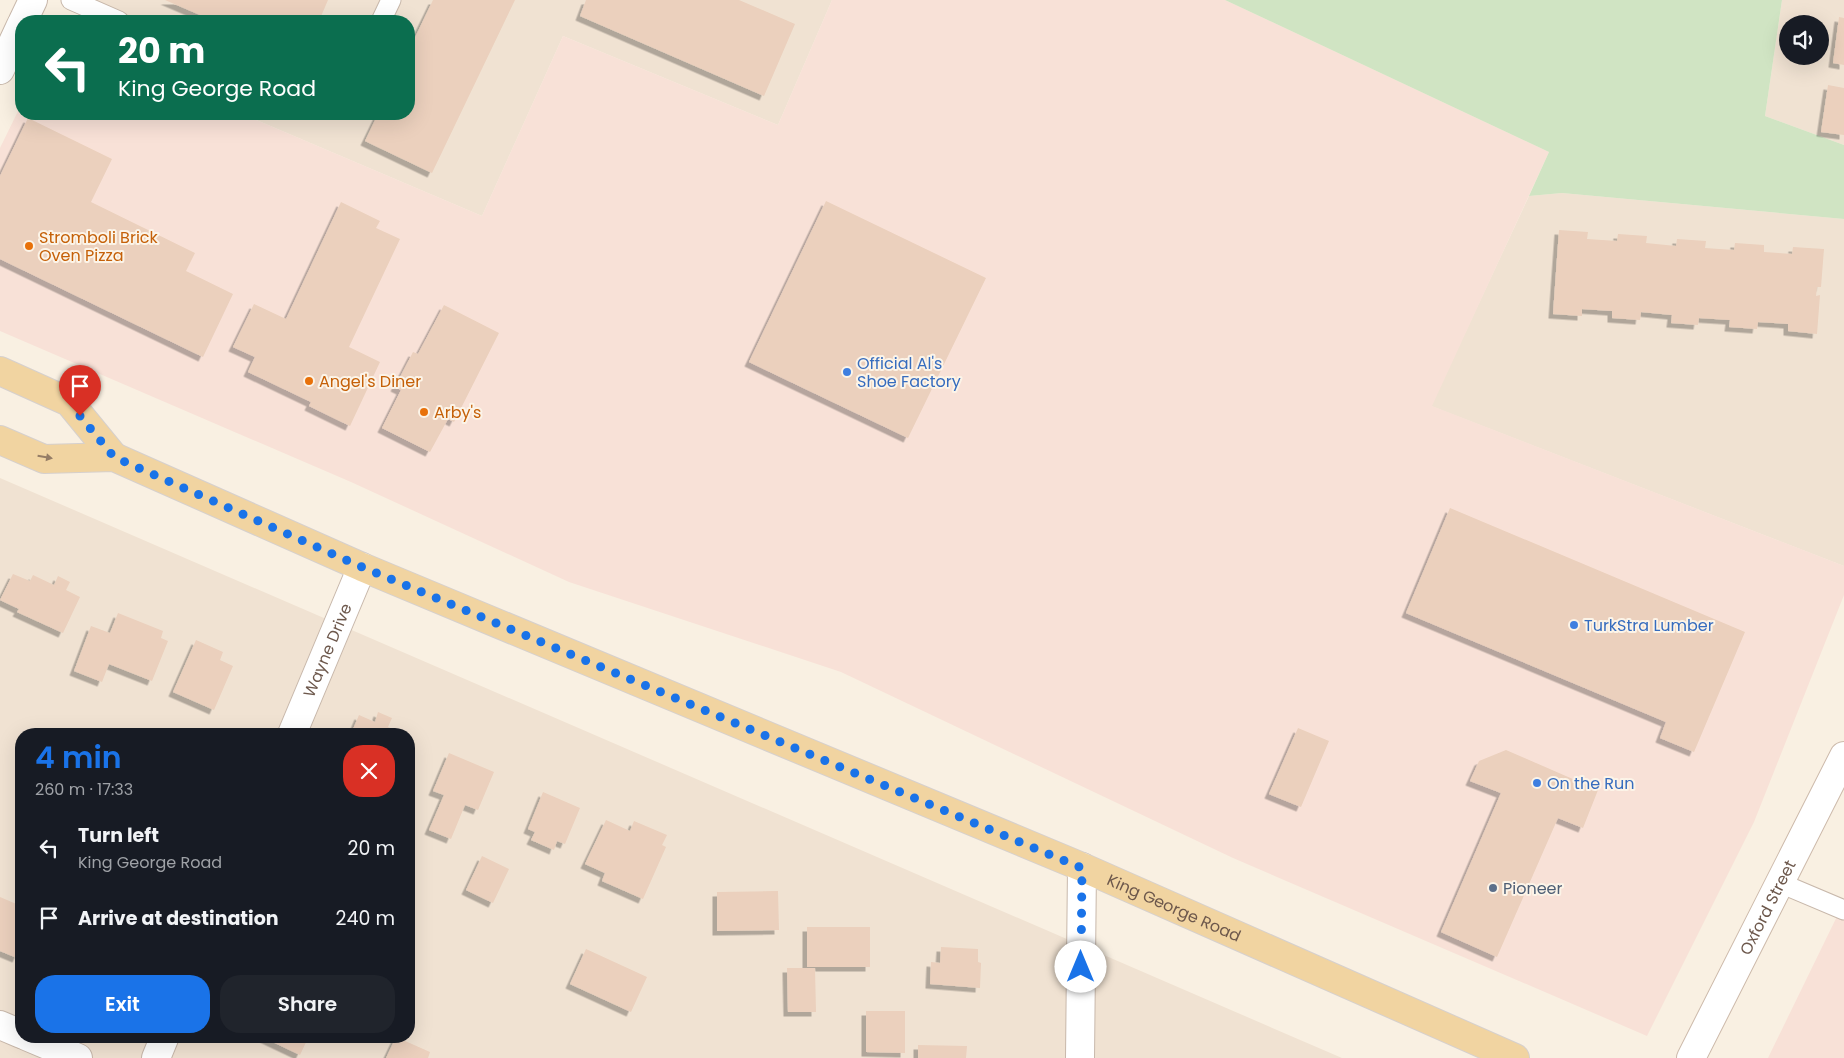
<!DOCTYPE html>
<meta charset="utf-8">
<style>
body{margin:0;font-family:Poppins,sans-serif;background:#20242c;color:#f1f3f6;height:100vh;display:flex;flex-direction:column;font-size:19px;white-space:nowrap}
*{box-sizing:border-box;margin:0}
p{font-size:16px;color:#9ea1a6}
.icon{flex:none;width:28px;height:28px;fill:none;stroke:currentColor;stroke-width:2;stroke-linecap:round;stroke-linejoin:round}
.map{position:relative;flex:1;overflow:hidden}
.drawer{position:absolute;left:15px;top:728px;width:400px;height:315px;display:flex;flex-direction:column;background:#171b24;border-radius:20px;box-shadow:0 5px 20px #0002}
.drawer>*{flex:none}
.banner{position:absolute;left:15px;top:15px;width:400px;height:105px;border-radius:20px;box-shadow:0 5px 20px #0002;background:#0b6e4f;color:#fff;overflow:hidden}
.controls{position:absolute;left:1779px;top:15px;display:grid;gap:10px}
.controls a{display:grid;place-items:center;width:50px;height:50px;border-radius:50%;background:#171b24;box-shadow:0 5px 20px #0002;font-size:25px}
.pin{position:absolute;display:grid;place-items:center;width:42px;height:42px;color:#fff;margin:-51px -21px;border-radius:50% 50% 50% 0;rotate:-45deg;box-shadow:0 0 5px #0007}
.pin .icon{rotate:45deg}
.me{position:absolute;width:55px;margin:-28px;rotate:0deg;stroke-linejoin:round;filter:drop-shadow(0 0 4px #0008)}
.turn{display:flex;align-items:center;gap:18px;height:105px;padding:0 20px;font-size:22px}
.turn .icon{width:65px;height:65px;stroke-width:2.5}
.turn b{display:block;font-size:35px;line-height:42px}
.round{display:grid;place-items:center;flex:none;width:52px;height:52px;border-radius:20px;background:#20242c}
.summary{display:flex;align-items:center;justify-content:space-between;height:85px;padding:0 20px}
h1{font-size:30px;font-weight:600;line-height:38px;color:#1a73e8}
.primary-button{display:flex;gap:10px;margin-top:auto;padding:10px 20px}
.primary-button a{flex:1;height:58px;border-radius:20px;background:#1a73e8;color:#fff;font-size:20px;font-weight:600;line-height:58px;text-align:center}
.primary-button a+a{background:#20242c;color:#f1f3f6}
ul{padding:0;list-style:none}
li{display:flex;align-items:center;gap:15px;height:70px;padding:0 20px}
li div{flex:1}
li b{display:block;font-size:19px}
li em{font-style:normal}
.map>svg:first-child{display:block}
.residential{fill:#f0e2d2;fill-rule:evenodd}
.commercial{fill:#f8e1d7}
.green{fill:#d0e4c3}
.building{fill:#ebd0bd;filter:url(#shadow)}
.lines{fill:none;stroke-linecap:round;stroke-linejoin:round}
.lane-casing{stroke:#c8b8ab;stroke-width:21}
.street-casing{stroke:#c8b8ab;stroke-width:30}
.secondary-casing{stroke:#cdbaab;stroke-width:30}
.primary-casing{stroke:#d6d0cd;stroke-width:30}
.lane{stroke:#fff;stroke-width:19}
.street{stroke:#fff;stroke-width:28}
.secondary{stroke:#fff;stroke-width:28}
.primary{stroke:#f1d4a1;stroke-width:28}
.oneway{fill:#957d66}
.route{stroke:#1a73e8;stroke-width:9;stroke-dasharray:0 16.2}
.food-dot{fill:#e8710a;stroke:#fcf4e8;stroke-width:2}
.shop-dot{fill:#3f7fe0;stroke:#fcf4e8;stroke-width:2}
.service-dot{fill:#5c6f8a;stroke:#fcf4e8;stroke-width:2}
.labels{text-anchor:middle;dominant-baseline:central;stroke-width:4;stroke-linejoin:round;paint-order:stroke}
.food-label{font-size:16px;fill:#c56008;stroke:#fcf4e8;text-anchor:start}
.shop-label{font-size:16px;fill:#366cbe;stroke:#fcf4e8;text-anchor:start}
.street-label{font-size:16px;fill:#6d584c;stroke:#fcf4e8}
.service-label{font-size:16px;fill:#4e5e75;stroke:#fcf4e8;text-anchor:start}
</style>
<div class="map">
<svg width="1844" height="1058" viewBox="0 0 1844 1058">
<defs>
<filter id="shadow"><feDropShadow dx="-4.5" dy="4.5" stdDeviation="0" flood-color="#0004"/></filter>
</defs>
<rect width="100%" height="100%" fill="#f9f0e2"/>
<path class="residential" d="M85,0H832L778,125L563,36L482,216L242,114H409V21H75Z
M1782,0H1844V145L1765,116ZM1788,24H1820V56H1788Z
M1562,193L1844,219V566L1431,406L1529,196Z
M0,478L1342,1058H0ZM21,734H409V1036H21Z"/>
<path class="commercial" d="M832,0H1225L1549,152L1432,406L1844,566V595L1754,822L1647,1036L1233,858L841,672L569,582L351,482L0,331V148L21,105V114H242L482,216L563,36L778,125Z
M1844,902V1058H1768Z"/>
<path class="green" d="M1225,0H1782L1765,116L1844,145V219L1562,193L1529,196L1549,152Z"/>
<path class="building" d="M165,0H328L319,21H214Z
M433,0H515L432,173L365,141L378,114H409V50Z
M586,0H739L795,24L764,96L580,16Z
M1839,17L1844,18V65L1833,63Z
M1828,85L1844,88V135L1821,132Z
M28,118L112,159L91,202L195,253L186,271L233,294L203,357L0,259V176Z
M826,201L986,278L908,438L749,362Z
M341,202L380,221L376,228L400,239L349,347L380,362L350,426L309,406L311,402L248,372L255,357L233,347L254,304L286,319Z
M1559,230L1588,232L1587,239L1617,241L1618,234L1647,236L1646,243L1676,246L1677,239L1706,241L1705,248L1734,250L1735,243L1764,245V252L1792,254L1793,247L1824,249L1821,287H1817L1816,296L1820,295L1817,334L1788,331V324L1758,322L1757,329L1729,327L1730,320L1699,318L1698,325L1671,323L1672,315L1641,312L1640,320L1612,318V311L1582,309V316L1553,314Z
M444,305L499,333L454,422L448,419L430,452L382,428L401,390L395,387L413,352L418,354Z
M1450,508L1745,632L1694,752L1660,738L1666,722L1406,613Z
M13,574L30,581L33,575L54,585L58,576L70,582L66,590L80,597L63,633L17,612L19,609L0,600Z
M118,613L163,631L161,638L168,641L152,681L109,664L102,682L74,671L91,626L110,633Z
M196,640L223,652L220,660L233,666L214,710L173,692Z
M378,712L392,718L388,727L405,734H351L359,715L375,722Z
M1298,728L1329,741L1301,807L1269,794Z
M1506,750L1598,790L1583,828L1558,818L1497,957L1441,932L1501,793L1470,781L1479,761Z
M449,753L494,772L478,810L465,805L451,839L429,830L444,795L433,791Z
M543,792L580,808L565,844L557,841L554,850L531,840L535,832L528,829Z
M606,820L630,831L634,821L667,835L662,845L666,847L643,899L602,881L605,873L585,864Z
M482,856L509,869L493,903L466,890Z
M778,891L779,930L717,931V892Z
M0,897L21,906V949L17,958L0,951Z
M807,927H870V967H807Z
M941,947L978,949V962L981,963L980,988L930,984L931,962L940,963Z
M586,949L647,977L631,1012L570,984Z
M787,968H815L816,1012H788Z
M866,1011H905V1053L866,1052Z
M260,1036H309L300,1055Z
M396,1037L430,1052L428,1058H386Z
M918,1045L967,1046L966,1058H918Z"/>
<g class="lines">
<defs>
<path id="lane" d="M71,0L119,21
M381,21L391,0
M1780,883L1844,910"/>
<g id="street">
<path d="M23,21L33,0"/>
<path d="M0,70L21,25"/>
<path id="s1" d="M292,734L362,567"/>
<path d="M0,1025L21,1034"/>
<path d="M26,1036L78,1058"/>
<path d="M156,1058L165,1036"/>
<path d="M1080,1058L1082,867"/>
</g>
<g id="secondary">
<path id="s2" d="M1691,1058L1844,756"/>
</g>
<g id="primary">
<path d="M0,371L69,402L114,457"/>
<path id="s3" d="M0,440L44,459L114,457L362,567L1082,867L1515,1058"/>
</g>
</defs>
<use href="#lane" class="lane-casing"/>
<use href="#street" class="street-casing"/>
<use href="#secondary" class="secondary-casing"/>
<use href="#primary" class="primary-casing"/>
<use href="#lane" class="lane"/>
<use href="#street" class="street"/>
<use href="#secondary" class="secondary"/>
<use href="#primary" class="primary"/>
</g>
<defs><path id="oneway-solid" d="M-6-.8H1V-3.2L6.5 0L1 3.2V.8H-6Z" transform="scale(1.25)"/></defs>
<use class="oneway" href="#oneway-solid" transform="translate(45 457) rotate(10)"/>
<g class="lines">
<path class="route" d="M80,416L114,457L362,567L1082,868L1081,967"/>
</g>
<g class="food-dot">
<circle cx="29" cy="246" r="5"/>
<circle cx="309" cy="381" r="5"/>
<circle cx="424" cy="412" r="5"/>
</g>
<g class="shop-dot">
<circle cx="847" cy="372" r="5"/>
<circle cx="1574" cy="625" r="5"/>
<circle cx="1537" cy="783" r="5"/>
</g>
<circle class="service-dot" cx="1493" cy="888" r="5"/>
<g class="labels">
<g class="food-label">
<text x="39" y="237">Stromboli Brick<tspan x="39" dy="18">Oven Pizza</tspan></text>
<text x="319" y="381">Angel's Diner</text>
<text x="434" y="412">Arby's</text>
</g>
<g class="shop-label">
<text x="857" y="363">Official Al's<tspan x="857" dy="18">Shoe Factory</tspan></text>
<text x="1584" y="625">TurkStra Lumber</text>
<text x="1547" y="783">On the Run</text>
</g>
<g class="street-label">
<text stroke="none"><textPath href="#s1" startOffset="91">Wayne Drive</textPath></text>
<text stroke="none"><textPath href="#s2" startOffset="169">Oxford Street</textPath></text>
<text stroke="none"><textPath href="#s3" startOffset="1270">King George Road</textPath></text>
</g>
<g class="service-label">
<text x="1503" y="888">Pioneer</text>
</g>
</g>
</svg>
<div class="controls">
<a><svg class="icon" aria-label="sound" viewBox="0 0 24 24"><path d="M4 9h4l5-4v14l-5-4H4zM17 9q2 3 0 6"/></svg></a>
</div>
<div class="pin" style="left:80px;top:416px;background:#d93025"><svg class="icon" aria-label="arrive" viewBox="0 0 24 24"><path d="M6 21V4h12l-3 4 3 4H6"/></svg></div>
<svg class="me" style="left:1081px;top:967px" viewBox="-20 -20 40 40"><circle r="19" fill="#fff"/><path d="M0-13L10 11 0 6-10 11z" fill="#1a73e8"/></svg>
<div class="banner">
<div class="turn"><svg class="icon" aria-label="left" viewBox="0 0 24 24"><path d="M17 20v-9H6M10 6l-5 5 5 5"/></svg><div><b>20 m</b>King George Road</div></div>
</div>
<section class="drawer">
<div class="summary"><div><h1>4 min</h1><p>260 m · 17:33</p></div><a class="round" style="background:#d93025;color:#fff"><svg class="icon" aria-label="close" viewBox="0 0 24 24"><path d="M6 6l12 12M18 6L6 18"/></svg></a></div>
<ul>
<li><svg class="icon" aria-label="left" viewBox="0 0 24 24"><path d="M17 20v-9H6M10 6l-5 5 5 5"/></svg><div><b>Turn left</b><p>King George Road</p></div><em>20 m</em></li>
<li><svg class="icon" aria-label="arrive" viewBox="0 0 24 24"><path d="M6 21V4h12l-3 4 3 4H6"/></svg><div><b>Arrive at destination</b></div><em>240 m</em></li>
</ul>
<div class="primary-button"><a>Exit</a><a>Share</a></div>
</section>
</div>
